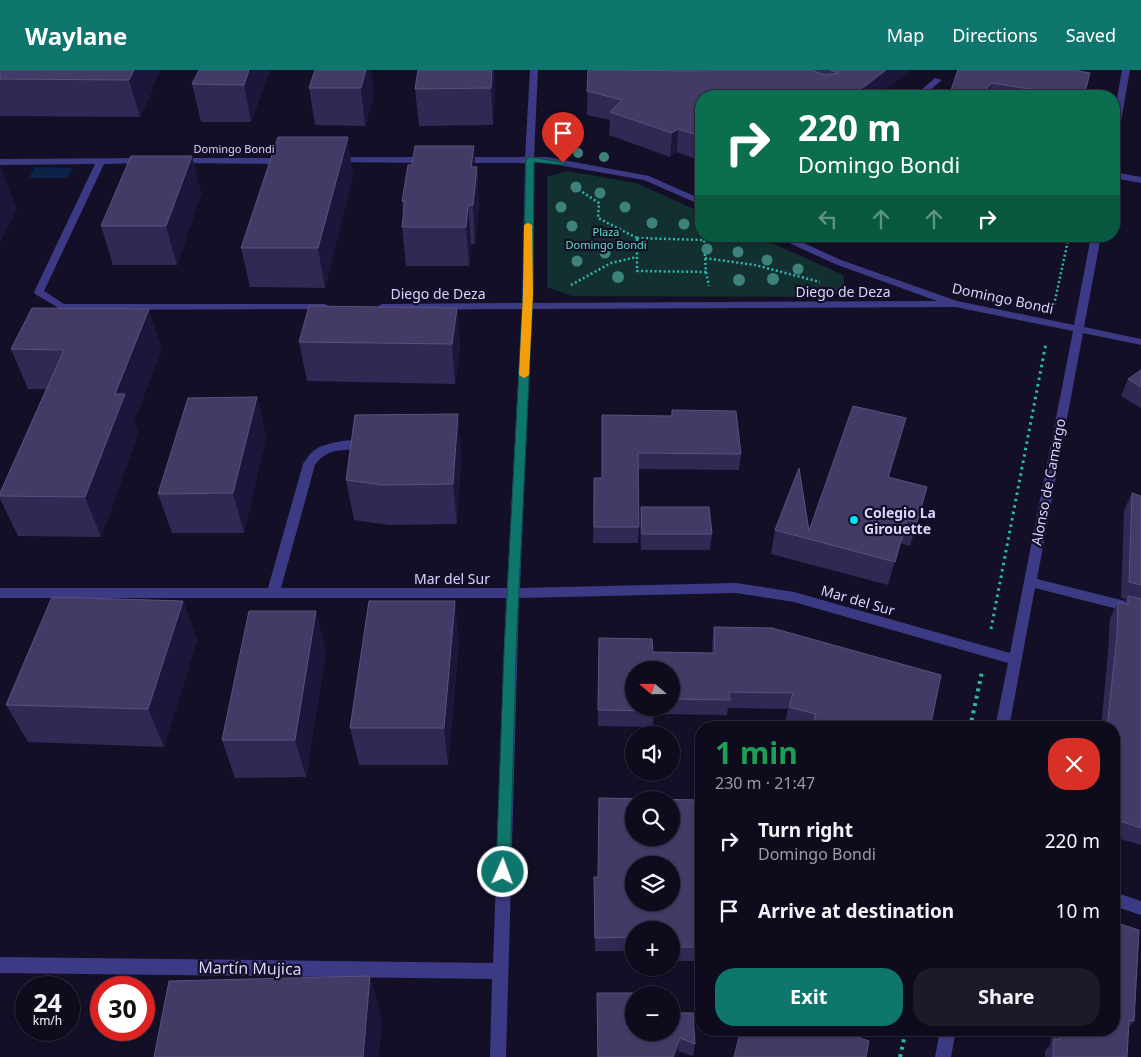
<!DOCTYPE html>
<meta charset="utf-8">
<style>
body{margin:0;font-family:"Noto Sans",sans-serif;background:#1c1929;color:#f1f3f6;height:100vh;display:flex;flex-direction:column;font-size:19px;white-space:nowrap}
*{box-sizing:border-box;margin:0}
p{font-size:16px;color:#9b9ba3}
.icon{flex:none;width:28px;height:28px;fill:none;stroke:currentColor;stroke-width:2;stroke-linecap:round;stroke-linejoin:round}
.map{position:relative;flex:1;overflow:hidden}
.panel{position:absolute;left:695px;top:651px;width:425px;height:315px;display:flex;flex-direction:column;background:#0e0b1c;border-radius:20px;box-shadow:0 1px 4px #0004,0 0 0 1px #2e2b3b}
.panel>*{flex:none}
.top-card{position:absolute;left:695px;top:20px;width:425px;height:152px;border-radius:20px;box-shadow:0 1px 4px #0004,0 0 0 1px #2e2b3b;background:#0b6e4f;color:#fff;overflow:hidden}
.needle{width:32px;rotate:290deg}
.fabs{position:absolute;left:625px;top:591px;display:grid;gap:10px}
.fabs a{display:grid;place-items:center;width:55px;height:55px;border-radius:50%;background:#0e0b1c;box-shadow:0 1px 4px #0004,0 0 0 1px #2e2b3b;font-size:25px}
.speed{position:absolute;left:15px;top:906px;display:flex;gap:10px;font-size:25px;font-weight:700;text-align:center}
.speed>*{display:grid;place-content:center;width:65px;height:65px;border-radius:50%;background:#0e0b1c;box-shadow:0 1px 4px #0004,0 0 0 1px #2e2b3b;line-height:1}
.speed small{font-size:12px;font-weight:400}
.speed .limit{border:8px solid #d22;background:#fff;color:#111}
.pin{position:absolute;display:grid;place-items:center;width:42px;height:42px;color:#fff;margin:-51px -21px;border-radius:50% 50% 50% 0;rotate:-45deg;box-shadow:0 0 5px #0007}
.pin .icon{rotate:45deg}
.me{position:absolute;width:55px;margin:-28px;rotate:2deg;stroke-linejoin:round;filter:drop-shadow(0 0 4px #0008)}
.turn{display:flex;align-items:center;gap:18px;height:105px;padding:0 20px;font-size:22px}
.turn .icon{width:65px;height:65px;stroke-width:2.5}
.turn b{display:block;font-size:35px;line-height:42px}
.lanes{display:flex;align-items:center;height:48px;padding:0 20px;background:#0003;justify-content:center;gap:25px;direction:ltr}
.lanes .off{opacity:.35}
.round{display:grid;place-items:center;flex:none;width:52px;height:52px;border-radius:20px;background:#1c1929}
.summary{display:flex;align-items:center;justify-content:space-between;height:85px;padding:0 20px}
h1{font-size:30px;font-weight:700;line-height:38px;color:#1e9e55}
.action{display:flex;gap:10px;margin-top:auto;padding:10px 20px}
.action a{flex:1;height:58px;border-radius:20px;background:#0f766e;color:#fff;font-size:20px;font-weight:700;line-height:58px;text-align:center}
.action a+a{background:#1c1929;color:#f1f3f6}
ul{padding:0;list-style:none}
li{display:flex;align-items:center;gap:15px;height:70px;padding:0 20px}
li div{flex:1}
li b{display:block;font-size:19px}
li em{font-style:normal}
header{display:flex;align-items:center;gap:30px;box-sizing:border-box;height:70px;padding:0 25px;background:#0f766e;color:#fff}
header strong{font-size:24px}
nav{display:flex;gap:28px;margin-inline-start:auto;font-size:18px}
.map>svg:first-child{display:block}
.green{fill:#12302f}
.water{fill:#0c2248}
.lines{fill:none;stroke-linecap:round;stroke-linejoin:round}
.path-far2{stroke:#2fb8b0;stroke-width:2.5;stroke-dasharray:2 2.5;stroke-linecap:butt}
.path-far1{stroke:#2fb8b0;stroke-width:3;stroke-dasharray:2.5 4;stroke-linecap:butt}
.path{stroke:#2fb8b0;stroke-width:4;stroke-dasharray:3 4.5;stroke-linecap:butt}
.minor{fill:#3d3a85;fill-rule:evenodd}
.tree{fill:#3d827b}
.wall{fill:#312854;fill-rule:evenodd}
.shaded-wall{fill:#1d163a}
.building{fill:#433a66;stroke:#5a527e;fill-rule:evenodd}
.route{fill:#0f766e;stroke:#0a4d48}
.slow{fill:#f59e0b}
.poi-dot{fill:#00e5ff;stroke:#130f26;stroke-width:2}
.labels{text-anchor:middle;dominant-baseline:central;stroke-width:4.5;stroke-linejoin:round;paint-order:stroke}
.far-street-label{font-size:11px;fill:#d9d4ff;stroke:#130f26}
.far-park-label{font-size:11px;fill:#5fe0c0;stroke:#130f26}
.street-label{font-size:14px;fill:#d9d4ff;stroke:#130f26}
.poi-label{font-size:14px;font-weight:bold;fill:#d9d4ff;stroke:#130f26;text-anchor:start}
.near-street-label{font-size:16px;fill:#d9d4ff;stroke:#130f26}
</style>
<header>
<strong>Waylane</strong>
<nav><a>Map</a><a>Directions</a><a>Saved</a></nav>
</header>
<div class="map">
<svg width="1141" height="987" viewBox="0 0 1141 987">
<rect width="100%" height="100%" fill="#130f26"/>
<path class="green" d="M566,101L636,113L701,142V166H756L843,205L846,220L829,227L572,226L547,217V107Z"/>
<path class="water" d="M35,97L73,98L67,108H29Z"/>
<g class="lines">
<path class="path-far2" d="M575,117L599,133L598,148L637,168
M637,168L704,170L706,202L637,201Z
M705,188L755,195L820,212
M706,202L709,216
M571,215L611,193L637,187
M1054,235L1069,166"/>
<path class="path-far1" d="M991,559L1046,273"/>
<path class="path" d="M970,658L982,602
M900,987L906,960"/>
<path class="minor" d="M530,0H538L534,87H547L649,106L701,129V135L644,110L547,93H534L532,233L937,231L835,194L774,166H788L841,190L957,231L1074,255L1091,166H1101L1084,257L1141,269V275L1083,263L1037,509L1141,535V545L1035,518L1009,658H995L1008,593L794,532L736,523L519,528L506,987H490L492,909L0,903V887L493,893L506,528H0V518H268L303,394C307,388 310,383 316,379C326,372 366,365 374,375C363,387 333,369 315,395L281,518H507L522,239L382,240L377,237L382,234L522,233L525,93H457L453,90L457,87H525ZM955,237L1073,261L1010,583L794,522L736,513L520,518L532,239Z
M1122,0H1130L1118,68L1114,71V45Z
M935,8L942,10L923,26H914Z
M335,87H430L434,90L430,93L332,92V88Z
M145,88L148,89V93L104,94L44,221L64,234H325L330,237L329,239L62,240L35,224L34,222L95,94L0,95V89Z
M177,88H287L291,91L287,94L174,93V89Z
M1114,102L1141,107V113L1114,108Z
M1114,822L1141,831V845L1114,836Z
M940,960H956L951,987H935Z"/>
</g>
<g class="tree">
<circle cx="578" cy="83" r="5"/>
<circle cx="604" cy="87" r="5"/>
<circle cx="576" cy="117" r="5.5"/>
<circle cx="600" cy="123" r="5.5"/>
<circle cx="561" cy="137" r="5.5"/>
<circle cx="625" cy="137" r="5.5"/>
<circle cx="652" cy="153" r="5.5"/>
<circle cx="684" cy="154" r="5.5"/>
<circle cx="572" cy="156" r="5.5"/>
<circle cx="707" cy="179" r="5.5"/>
<circle cx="738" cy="182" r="5.5"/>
<circle cx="605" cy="183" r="5.5"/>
<circle cx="767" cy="190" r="5.5"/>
<circle cx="577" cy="191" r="5.5"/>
<circle cx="798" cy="199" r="5.5"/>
<circle cx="618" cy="207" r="6"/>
<circle cx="773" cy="209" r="6"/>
<circle cx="739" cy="210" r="6"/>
</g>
<path class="wall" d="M0,0H160L152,17L153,19L140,47L0,46Z
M270,0L251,52H201L192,14Z
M315,0L374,24L365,56L315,55L309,18Z
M418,0H494L495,16L493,55L419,56L415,19Z
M588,0H911L701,26V91L677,82L670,87L609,65L610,50L587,45Z
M958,0L1084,26H949Z
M192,86L201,124L177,195H113L101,156Z
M412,95L477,97L479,136L475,174H471L469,196H406L402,157L403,145L402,131Z
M353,105L325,218L250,217L241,178Z
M457,238L460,278L455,314L307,311L299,272Z
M11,279H162L134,351L138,364L101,467L18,466L0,429V423L47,319H28Z
M1141,300V338L1121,326L1128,309Z
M257,327L266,367L244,463H172L158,424Z
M672,340L741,384L739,400L638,399L639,457L638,473H593L594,408H602L671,346Z
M900,371L889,408L917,452L910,476L900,473L888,515L771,484L775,460L809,461Z
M461,384L457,454L389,455L354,450L346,410Z
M1132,423L1141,426V775L1114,767V658H1101L1108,582L1110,548L1118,532L1124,533L1126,529L1121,528L1124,440Z
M641,437L712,464L710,480H641L640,453Z
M183,531L197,570L164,677L28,672L6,635Z
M714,557L930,658H804L785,652L788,639L728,638L727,645L654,644L653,657L598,656V584L712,583V573ZM671,600V638H634Z
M459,570L448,695H359L350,658Z
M326,580L306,707L235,708L222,670Z
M701,730V891H671V860H634V881H595L594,807H598Z
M1114,852L1134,951L1129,957L1127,987H1045V981L1050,975L1052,960H1114Z
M597,923L634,962H671L695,974L693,986L678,981L676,987H597Z"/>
<path class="shaded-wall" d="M134,0H160L152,17L153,19L140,47L129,10Z
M249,0H270L251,52L244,15Z
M366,0H371L374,24L365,56L361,18Z
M492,0H494L495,16L493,55L491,18Z
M886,0H911L877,26H852Z
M992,13L988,26H980Z
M678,59L677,82L670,87L672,63Z
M348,67L353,105L325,218L318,178Z
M474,76L476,110L477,97L479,136L475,174L471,97Z
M192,86L201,124L177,195L166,156Z
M0,95L17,140L0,172Z
M468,135L471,174L469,196L466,157Z
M457,238L460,278L455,314L452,274Z
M149,239L162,279L134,351L138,364L101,467L85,427L115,324Z
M257,327L266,367L244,463L233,423Z
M458,344L461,384L457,454L453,414Z
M906,348L900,371L882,431L888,407Z
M183,531L197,570L164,677L148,639Z
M455,531L459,570L448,695L444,658Z
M316,541L326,580L306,707L295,670Z
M370,906L382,949L379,987H363Z
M680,968L678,981L676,987H673Z"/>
<path class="building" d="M0,0H134L129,10L0,9Z
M199,0H249L244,15L192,14Z
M315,0H366L361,18H309Z
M418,0H492L491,18L415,19Z
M588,0L709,1L710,0H811L825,5L839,3L830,0H886L852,26H701V66L678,59L672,63L610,42L622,30L587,21Z
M958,0H1074L1090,3L1084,26H1073L992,13L980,26H949Z
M278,67H348L318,178H241Z
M415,76H474L471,97H477L473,135H468L466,157H402L405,131H402L408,95H412Z
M131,86H192L166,156H101Z
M309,236L457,238L452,274L299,272Z
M32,238L149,239L115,324H125L85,427L0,426V423L64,280L11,279Z
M1141,300V317L1128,309Z
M257,327L233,423L158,424L188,328Z
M853,336L906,348L888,407L927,417L917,452L907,450L895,492L775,460L799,398L809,461Z
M672,340L736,341L741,384L638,383L639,457H594V408H602V345L672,346Z
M458,344L453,414L383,415L346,410L355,345Z
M1132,423L1141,426V515L1129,512Z
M641,437H709L712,464H642Z
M1128,526L1141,529V758L1114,749V658H1107L1117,566L1118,532L1128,534Z
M52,527L183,531L148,639L6,635Z
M369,531H455L444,658H350Z
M249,541H316L295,670H222Z
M714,557L772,558L941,605L930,658H812L816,644L789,637L793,623L729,622L730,630L671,629V600H634V638H654V641L598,640L599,568L652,569L653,582L715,583Z
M599,728L701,730V877H671V860H634V867L595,868L594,807H598ZM634,730H671V768H634ZM634,795H671V832H634Z
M1114,852L1139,860L1134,951L1129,950L1127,987H1053L1054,969L1059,970L1060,960H1114Z
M370,906L363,987H154L169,911Z
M597,923H638V925H634V962H671V943H693L695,974L680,968L673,987H598Z
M741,960H837L869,971L866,987H734Z"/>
<path class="route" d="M530,87L567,93L563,95L534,92L533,224L516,582L510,802L508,806L503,808L498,806L496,802L504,582L523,224L526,89Z"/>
<path class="slow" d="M528,153L532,155L533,224L529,305L524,308L519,305L523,224L524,155Z"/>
<circle class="poi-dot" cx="854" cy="450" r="5"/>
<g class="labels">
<g class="far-street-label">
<text x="234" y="78">Domingo Bondi</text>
</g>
<g class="far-park-label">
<text x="606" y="161">Plaza<tspan x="606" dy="13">Domingo Bondi</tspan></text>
</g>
<g class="street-label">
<text x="843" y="221">Diego de Deza</text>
<text x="438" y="223">Diego de Deza</text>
<text transform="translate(1003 228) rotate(12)">Domingo Bondi</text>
<text transform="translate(1048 412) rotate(-79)">Alonso de Camargo</text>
<text x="452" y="508">Mar del Sur</text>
<text transform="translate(858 530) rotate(16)">Mar del Sur</text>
</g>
<g class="poi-label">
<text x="864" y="442">Colegio La<tspan x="864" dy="16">Girouette</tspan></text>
</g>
<g class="near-street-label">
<text transform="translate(250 898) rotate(1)">Martín Mujica</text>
</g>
</g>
</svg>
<div class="fabs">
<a><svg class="needle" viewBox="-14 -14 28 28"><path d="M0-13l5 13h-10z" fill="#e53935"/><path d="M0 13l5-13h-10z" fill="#9b9ba3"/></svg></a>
<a><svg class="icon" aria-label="sound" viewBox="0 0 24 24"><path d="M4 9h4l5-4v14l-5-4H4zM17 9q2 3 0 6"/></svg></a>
<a><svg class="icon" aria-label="search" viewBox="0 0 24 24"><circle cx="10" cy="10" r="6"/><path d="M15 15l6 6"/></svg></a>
<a><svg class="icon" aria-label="layers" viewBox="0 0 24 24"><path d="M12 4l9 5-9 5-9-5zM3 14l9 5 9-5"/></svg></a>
<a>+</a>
<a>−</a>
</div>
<div class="speed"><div>24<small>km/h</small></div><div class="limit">30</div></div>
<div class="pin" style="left:563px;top:93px;background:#d93025"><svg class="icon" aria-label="arrive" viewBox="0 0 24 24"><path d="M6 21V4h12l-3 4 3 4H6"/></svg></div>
<svg class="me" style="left:503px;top:802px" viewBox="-20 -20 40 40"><circle r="17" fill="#0f766e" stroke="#fff" stroke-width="3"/><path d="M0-11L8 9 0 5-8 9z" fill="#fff"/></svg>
<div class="top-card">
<div class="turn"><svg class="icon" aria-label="right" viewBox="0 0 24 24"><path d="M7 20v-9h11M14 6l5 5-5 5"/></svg><div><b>220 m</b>Domingo Bondi</div></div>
<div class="lanes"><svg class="icon off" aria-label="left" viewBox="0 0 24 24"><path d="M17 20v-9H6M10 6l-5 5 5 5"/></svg><svg class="icon off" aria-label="ahead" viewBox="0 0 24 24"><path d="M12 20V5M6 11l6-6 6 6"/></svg><svg class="icon off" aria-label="ahead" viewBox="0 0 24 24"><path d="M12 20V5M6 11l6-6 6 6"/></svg><svg class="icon" aria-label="right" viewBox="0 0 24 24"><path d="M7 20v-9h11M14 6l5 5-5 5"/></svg></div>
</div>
<section class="panel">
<div class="summary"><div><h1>1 min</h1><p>230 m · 21:47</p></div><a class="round" style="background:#d93025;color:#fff"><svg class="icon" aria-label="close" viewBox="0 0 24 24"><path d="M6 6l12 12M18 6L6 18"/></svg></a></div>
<ul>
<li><svg class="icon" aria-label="right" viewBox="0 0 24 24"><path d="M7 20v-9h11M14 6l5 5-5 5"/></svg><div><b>Turn right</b><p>Domingo Bondi</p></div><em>220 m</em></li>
<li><svg class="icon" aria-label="arrive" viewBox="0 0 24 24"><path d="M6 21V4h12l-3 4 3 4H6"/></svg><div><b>Arrive at destination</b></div><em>10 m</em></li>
</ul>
<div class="action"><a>Exit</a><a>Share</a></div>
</section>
</div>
